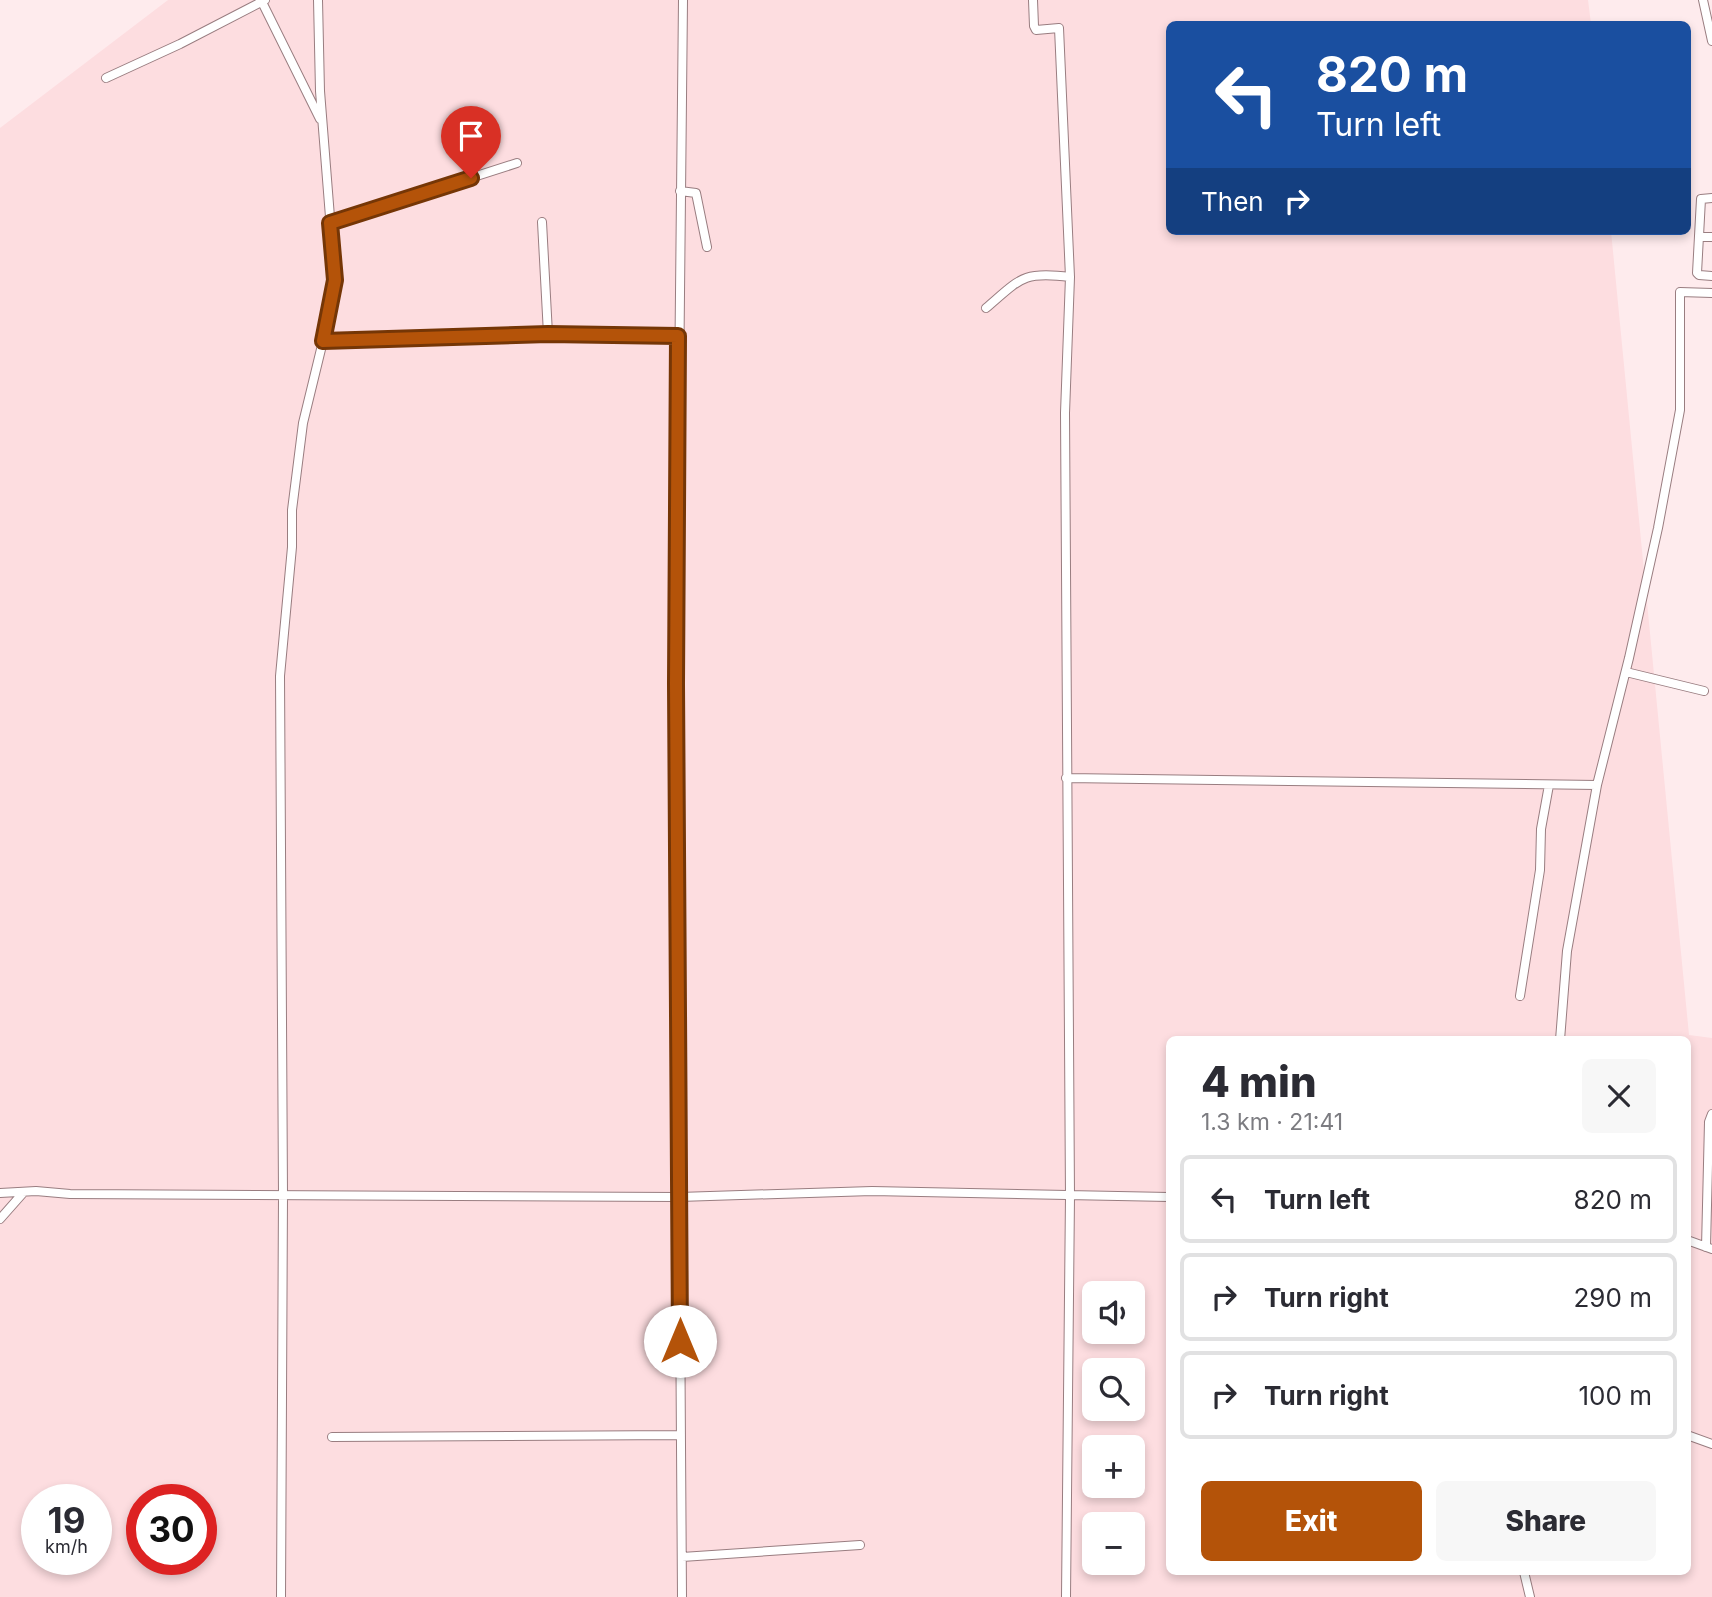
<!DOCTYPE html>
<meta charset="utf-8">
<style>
body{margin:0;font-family:Inter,sans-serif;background:#f7f7f7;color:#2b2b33;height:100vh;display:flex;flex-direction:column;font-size:26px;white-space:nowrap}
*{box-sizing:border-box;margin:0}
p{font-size:23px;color:#7c7c81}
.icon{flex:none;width:38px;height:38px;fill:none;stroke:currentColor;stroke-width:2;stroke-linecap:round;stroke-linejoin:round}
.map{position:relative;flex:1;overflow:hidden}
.details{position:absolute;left:1166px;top:1036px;width:525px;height:539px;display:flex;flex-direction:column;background:#fff;border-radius:10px;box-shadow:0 4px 10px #0003}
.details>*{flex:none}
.banner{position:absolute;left:1166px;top:21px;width:525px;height:214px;border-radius:10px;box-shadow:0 4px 10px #0003;background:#1a4fa0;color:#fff;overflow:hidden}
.buttons{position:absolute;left:1082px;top:1281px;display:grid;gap:14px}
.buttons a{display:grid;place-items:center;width:63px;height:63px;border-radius:10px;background:#fff;box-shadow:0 4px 10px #0003;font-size:35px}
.speed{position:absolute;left:21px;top:1484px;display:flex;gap:14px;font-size:35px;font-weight:700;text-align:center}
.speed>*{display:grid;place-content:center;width:91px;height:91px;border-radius:50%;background:#fff;box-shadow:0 4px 10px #0003;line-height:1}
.speed small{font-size:18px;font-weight:400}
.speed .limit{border:10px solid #d22;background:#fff;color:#111}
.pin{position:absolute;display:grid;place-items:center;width:60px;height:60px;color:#fff;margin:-72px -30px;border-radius:50% 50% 50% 0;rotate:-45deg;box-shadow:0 0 7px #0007}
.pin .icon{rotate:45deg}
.me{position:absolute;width:77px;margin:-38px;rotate:0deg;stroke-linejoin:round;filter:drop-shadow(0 0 5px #0008)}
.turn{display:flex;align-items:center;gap:24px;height:147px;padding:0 35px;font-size:32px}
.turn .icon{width:91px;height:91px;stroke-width:2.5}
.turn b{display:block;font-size:49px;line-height:60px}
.then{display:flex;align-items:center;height:66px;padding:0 35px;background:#0003;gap:14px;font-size:26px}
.round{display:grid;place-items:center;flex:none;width:74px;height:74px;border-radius:10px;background:#f7f7f7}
.head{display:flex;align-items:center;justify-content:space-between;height:119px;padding:0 35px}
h1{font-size:42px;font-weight:800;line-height:52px}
.action{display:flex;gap:14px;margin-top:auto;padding:14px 35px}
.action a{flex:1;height:80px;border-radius:10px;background:#b45309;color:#fff;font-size:28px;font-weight:800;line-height:80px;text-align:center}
.action a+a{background:#f7f7f7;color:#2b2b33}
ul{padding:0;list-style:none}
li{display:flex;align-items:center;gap:21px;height:88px;margin:0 14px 10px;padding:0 21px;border:4px solid #e1e1e2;border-radius:10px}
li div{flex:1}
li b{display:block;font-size:26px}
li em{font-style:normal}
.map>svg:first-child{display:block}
.built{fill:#fddde0;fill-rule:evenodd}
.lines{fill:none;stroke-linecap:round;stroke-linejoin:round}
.minor-casing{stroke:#997d80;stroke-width:10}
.minor{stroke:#fff;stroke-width:8}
.route-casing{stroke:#753606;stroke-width:18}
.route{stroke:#b45309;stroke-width:12}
</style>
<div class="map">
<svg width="1712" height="1597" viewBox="0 0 1712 1597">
<rect width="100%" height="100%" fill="#feebed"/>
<path class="built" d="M168,0H1588L1591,24H1169V231H1611L1689,1035L1712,1038V1597H0V128ZM1169,1040H1687V1572H1169ZM1094,1293H1132V1332H1094ZM1094,1370H1132V1409H1094ZM1094,1447H1132V1486H1094ZM37,1500H96V1559H37ZM142,1500H201V1559H142ZM1094,1524H1132V1563H1094Z"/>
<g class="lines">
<defs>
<path id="minor" d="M261,0L320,119
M1033,0L1034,26L1036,30L1059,28L1070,277L1065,413L1070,1196L1066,1597
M1703,0L1712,41
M106,78L180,44L265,0
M680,191L696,193L707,247
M1712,198L1701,199L1697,273L1699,275L1712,276
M542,222L548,334
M330,223L517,163
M1699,237H1712
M986,308C1021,278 1023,271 1070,277
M323,341L548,334L678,336
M1626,672L1704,691
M1066,778L1597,785
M1520,996L1540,870L1541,829L1549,785
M1560,1040L1567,951L1597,785L1629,658L1658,528L1680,410V292L1712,293
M0,1193L36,1191L70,1194L679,1197L872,1191L1169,1197
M0,1219L23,1193
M1687,1240L1712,1249
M1706,1247L1709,1122L1712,1114
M1687,1435L1712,1444
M332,1437L681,1435
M682,1557L860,1545
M1524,1572L1530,1597
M281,1597L283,1195L280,676L292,547V510L303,423L323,341L335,280L320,91L318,0
M682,1597L676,684L683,0"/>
</defs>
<use href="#minor" class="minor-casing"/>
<use href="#minor" class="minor"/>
</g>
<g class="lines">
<defs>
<path id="route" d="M471,178L330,223L335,280L323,341L548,334L678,336L676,684L680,1341"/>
</defs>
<use href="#route" class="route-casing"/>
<use href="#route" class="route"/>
</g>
</svg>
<div class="buttons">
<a><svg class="icon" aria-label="sound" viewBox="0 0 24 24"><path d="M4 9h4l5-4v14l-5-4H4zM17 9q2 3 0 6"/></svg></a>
<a><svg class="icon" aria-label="search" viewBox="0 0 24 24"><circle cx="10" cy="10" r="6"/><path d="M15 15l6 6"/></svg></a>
<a>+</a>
<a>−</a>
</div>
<div class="speed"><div>19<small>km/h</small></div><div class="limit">30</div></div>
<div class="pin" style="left:471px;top:178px;background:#d93025"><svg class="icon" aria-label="arrive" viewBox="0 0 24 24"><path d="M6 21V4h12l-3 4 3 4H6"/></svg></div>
<svg class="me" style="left:680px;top:1341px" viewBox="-20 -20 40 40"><circle r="19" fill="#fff"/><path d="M0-13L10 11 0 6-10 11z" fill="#b45309"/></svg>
<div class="banner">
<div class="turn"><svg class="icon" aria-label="left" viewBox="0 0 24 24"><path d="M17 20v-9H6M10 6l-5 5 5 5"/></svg><div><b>820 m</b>Turn left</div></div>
<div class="then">Then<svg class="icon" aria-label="right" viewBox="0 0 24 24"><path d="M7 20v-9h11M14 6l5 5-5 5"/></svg></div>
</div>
<section class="details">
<div class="head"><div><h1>4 min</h1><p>1.3 km · 21:41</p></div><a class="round"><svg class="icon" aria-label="close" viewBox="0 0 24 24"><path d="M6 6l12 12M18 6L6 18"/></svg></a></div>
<ul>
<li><svg class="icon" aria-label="left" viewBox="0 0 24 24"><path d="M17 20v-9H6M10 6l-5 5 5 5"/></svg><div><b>Turn left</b></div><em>820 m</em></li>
<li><svg class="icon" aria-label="right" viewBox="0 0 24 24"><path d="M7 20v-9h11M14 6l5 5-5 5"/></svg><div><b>Turn right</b></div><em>290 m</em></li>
<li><svg class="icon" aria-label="right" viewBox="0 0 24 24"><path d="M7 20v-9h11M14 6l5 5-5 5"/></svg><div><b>Turn right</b></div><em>100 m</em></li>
</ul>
<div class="action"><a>Exit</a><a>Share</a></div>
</section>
</div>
